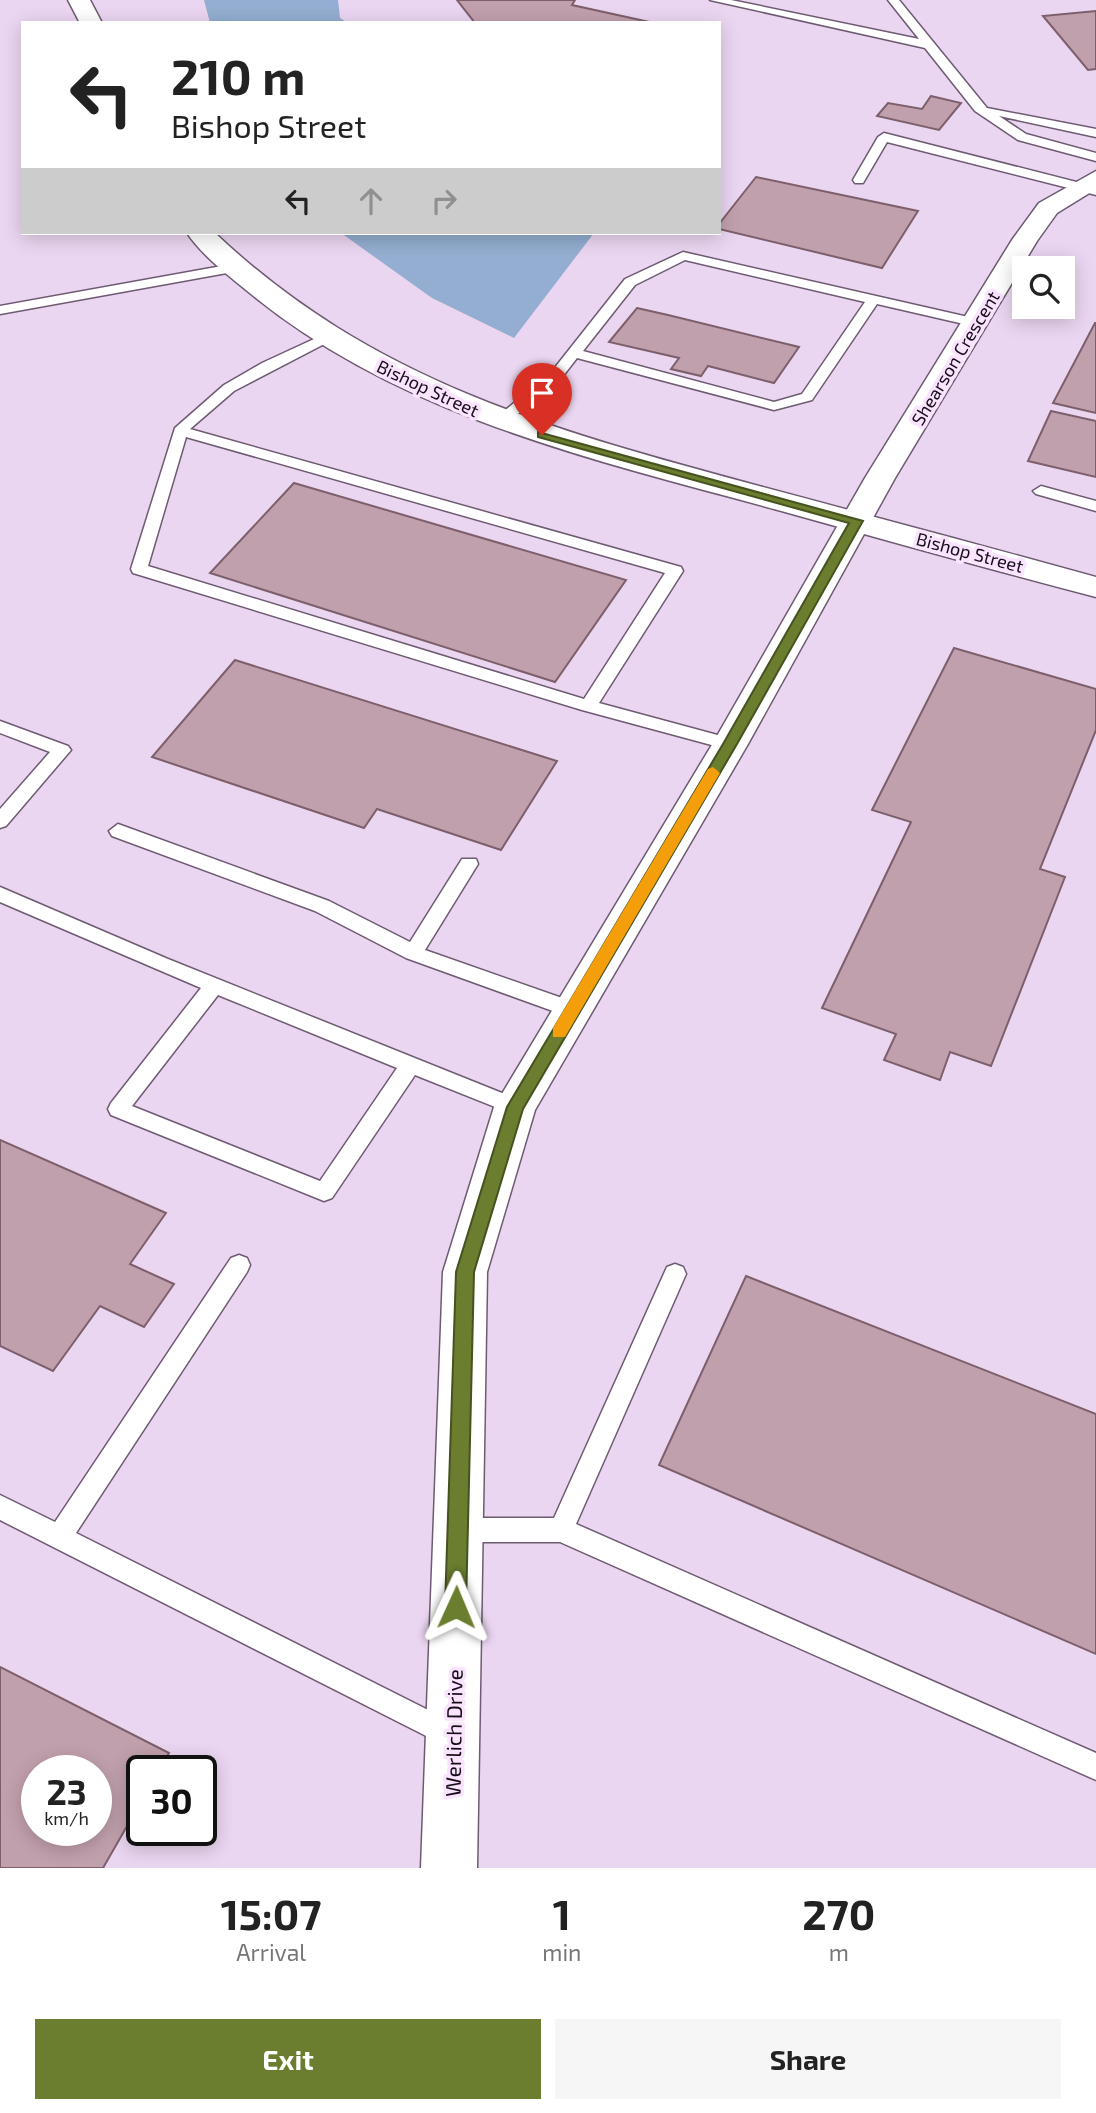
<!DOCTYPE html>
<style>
body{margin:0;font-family:"Exo 2",sans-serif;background:#f6f6f6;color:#222;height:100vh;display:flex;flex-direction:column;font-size:26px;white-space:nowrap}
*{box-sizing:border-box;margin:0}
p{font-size:23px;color:#767676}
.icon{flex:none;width:38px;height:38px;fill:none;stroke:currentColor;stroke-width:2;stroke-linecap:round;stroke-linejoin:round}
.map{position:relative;height:1868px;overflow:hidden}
.drawer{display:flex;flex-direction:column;background:#fff;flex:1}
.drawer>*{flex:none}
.banner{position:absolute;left:21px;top:21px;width:700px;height:214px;border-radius:0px;box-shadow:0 4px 18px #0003;background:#fff;color:#222;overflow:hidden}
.tools{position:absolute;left:1012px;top:256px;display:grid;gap:14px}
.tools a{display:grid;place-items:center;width:63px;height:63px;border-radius:0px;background:#fff;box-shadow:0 4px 18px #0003;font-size:35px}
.speed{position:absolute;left:21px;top:1755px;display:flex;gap:14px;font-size:35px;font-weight:700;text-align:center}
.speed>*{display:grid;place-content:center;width:91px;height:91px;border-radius:50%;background:#fff;box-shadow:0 4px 18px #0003;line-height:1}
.speed small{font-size:18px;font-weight:400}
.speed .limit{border:4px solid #111;border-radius:10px;background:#fff;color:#111}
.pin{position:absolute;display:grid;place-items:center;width:60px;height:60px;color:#fff;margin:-72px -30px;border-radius:50% 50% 50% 0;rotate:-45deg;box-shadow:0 0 7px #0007}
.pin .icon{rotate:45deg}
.me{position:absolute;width:77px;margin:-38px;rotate:1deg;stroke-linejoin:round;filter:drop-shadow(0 0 5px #0008)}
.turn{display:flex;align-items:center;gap:24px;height:147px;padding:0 35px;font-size:32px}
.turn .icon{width:91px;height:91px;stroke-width:2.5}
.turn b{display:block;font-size:49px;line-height:60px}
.lanes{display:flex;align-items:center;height:66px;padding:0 35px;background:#0003;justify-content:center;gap:35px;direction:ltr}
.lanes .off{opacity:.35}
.eta{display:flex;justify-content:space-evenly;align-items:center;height:119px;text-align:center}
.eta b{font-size:42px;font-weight:700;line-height:49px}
.cta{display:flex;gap:14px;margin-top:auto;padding:14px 35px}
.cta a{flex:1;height:80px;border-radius:0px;background:#6b7e2f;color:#fff;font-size:28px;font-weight:700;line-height:80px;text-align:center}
.cta a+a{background:#f6f6f6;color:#222}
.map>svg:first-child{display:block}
.water{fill:#93aed1}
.building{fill:#c1a0ad;stroke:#7d5f6b;stroke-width:2;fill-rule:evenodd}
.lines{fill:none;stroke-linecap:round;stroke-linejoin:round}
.lane-casing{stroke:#6e5b72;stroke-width:3}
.street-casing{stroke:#6e5b72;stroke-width:3}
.secondary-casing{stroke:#6e5b72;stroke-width:3}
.lane{fill:#fff;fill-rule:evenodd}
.street{fill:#fff;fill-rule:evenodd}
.secondary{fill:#fff;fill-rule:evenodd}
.route{fill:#6b7e2f;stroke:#46521f;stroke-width:2}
.slow{fill:#f59e0b}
.labels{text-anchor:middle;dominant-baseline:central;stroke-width:7;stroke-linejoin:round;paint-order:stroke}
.far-street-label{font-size:18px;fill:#160e17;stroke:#f9e3fe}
.street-label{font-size:21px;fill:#160e17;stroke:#f9e3fe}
</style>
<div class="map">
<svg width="1096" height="1868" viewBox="0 0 1096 1868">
<rect width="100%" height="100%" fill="#ebd6f1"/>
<path class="water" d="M204,0H338L340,18L348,23H210Z
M341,233H594L514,338L432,298Z"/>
<path class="building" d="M457,0H575L572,5L654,23H475Z
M1096,11V69L1088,70L1043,16Z
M931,96L961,103L939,130L877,116L888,103L922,109Z
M756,177L918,211L882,268L719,229V224Z
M637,308L668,315L799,347L774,383L708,366L701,376L671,369L679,358L609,342Z
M1095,323H1096V413L1053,403Z
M1051,411L1096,421V477L1028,461Z
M294,483L626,580L555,682L210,573Z
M954,648L1096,689V730L1040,869L1065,877L991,1066L950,1052L940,1080L884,1060L896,1034L822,1008L911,822L872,810Z
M235,660L557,761L501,850L377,809L364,828L152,757Z
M0,1140L166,1213L130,1264L174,1284L144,1327L100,1306L53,1371L0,1346Z
M746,1276L1096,1414V1654L659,1465Z
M0,1667L169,1753L159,1771H142V1800L103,1868H0ZM37,1771H96V1830H37Z"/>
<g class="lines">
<defs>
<path id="lane" d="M710,0H731L919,39L888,0H899L987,108L1096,129V137L999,116L1026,134L1096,153V161L1018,140L975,111L925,48Z
M884,133L1096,187V195L887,142L863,183H855L853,180L878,137Z
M683,252L977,319L984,323L977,327L877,304L812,400L774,410L577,358L563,376L506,424H496V418L553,370L625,279ZM685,260L865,302L802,394L774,402L583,351L635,285Z
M233,264L238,265V271L0,314V306Z
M327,333L334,337L332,340L234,391L190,429L681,567L683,571L599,703L736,740L739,744L736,748L730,750L582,710L133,573L131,569L175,428L224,385L262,363ZM186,437L665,573L584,699L148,566Z
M1041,486L1096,501V511L1036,494L1033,491Z
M0,721L68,746L71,750L6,826L0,828V809L50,752L0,733Z
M118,824L329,901L410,942L462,859H476L478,864L425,950L579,1004L582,1010L579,1016L572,1018L406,958L315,911L112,836L109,831Z
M0,887L168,959L522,1101L525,1107L522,1113L515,1115L415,1075L332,1198L324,1201L111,1115L108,1109L111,1103L201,988L0,902ZM218,995L397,1068L320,1181L132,1106Z
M239,1255L247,1258L250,1265L247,1272L76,1533L458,1725L462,1734L458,1743L449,1747L440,1743L0,1520V1495L55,1522L231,1258Z
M675,1264L683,1267L686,1274L576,1524L1096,1753V1780L560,1542H458L449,1538L446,1530L449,1522L458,1518H554L667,1267Z"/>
<path id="street" d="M1096,171V189L1057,213L1037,241L895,478L748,744L535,1110L487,1272L477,1868H421L443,1272L494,1107L713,743L865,478L1012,240L1039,203Z"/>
<path id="secondary" d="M68,0H90L102,23H80Z
M187,233H215C372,382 555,431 759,486C871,516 984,546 1096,577V597C992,570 889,541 785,512C603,462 407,419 256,298C233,279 204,258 187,233Z"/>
</defs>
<use href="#lane" class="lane-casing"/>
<use href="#street" class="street-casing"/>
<use href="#secondary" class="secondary-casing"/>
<use href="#lane" class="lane"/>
<use href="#street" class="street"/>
<use href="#secondary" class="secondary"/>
</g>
<path class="route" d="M538,432L863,521L737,744L523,1109L474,1272L466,1607L463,1615L456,1618L448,1615L445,1607L456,1272L507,1107L723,744L849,523L538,437Z"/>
<path class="slow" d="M713,767L720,773L565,1037H553V1028L708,769Z"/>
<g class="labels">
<g class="far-street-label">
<text transform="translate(955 358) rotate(-59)">Shearson Crescent</text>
<text transform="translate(428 388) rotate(25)">Bishop Street</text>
<text transform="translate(970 552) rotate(15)">Bishop Street</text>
</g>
<g class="street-label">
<text transform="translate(453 1733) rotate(-89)">Werlich Drive</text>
</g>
</g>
</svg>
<div class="tools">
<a><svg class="icon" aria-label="search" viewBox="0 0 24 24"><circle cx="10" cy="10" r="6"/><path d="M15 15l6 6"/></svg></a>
</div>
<div class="speed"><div>23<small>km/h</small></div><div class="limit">30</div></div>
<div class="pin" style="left:542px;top:435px;background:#d93025"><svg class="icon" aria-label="arrive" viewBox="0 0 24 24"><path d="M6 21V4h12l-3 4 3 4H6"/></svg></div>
<svg class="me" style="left:456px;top:1607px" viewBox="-20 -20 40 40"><path d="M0-17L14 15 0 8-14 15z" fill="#6b7e2f" stroke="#fff" stroke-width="4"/></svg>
<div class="banner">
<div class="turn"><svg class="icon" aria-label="left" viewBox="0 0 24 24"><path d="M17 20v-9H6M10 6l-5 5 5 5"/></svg><div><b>210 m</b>Bishop Street</div></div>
<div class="lanes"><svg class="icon" aria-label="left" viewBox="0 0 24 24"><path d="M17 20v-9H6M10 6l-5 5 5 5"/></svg><svg class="icon off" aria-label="ahead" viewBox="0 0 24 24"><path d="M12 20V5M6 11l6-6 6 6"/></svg><svg class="icon off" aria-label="right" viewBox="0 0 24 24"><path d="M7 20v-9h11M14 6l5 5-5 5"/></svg></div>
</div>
</div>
<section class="drawer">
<div class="eta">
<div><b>15:07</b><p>Arrival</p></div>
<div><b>1</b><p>min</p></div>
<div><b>270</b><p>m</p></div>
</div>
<div class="cta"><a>Exit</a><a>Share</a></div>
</section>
